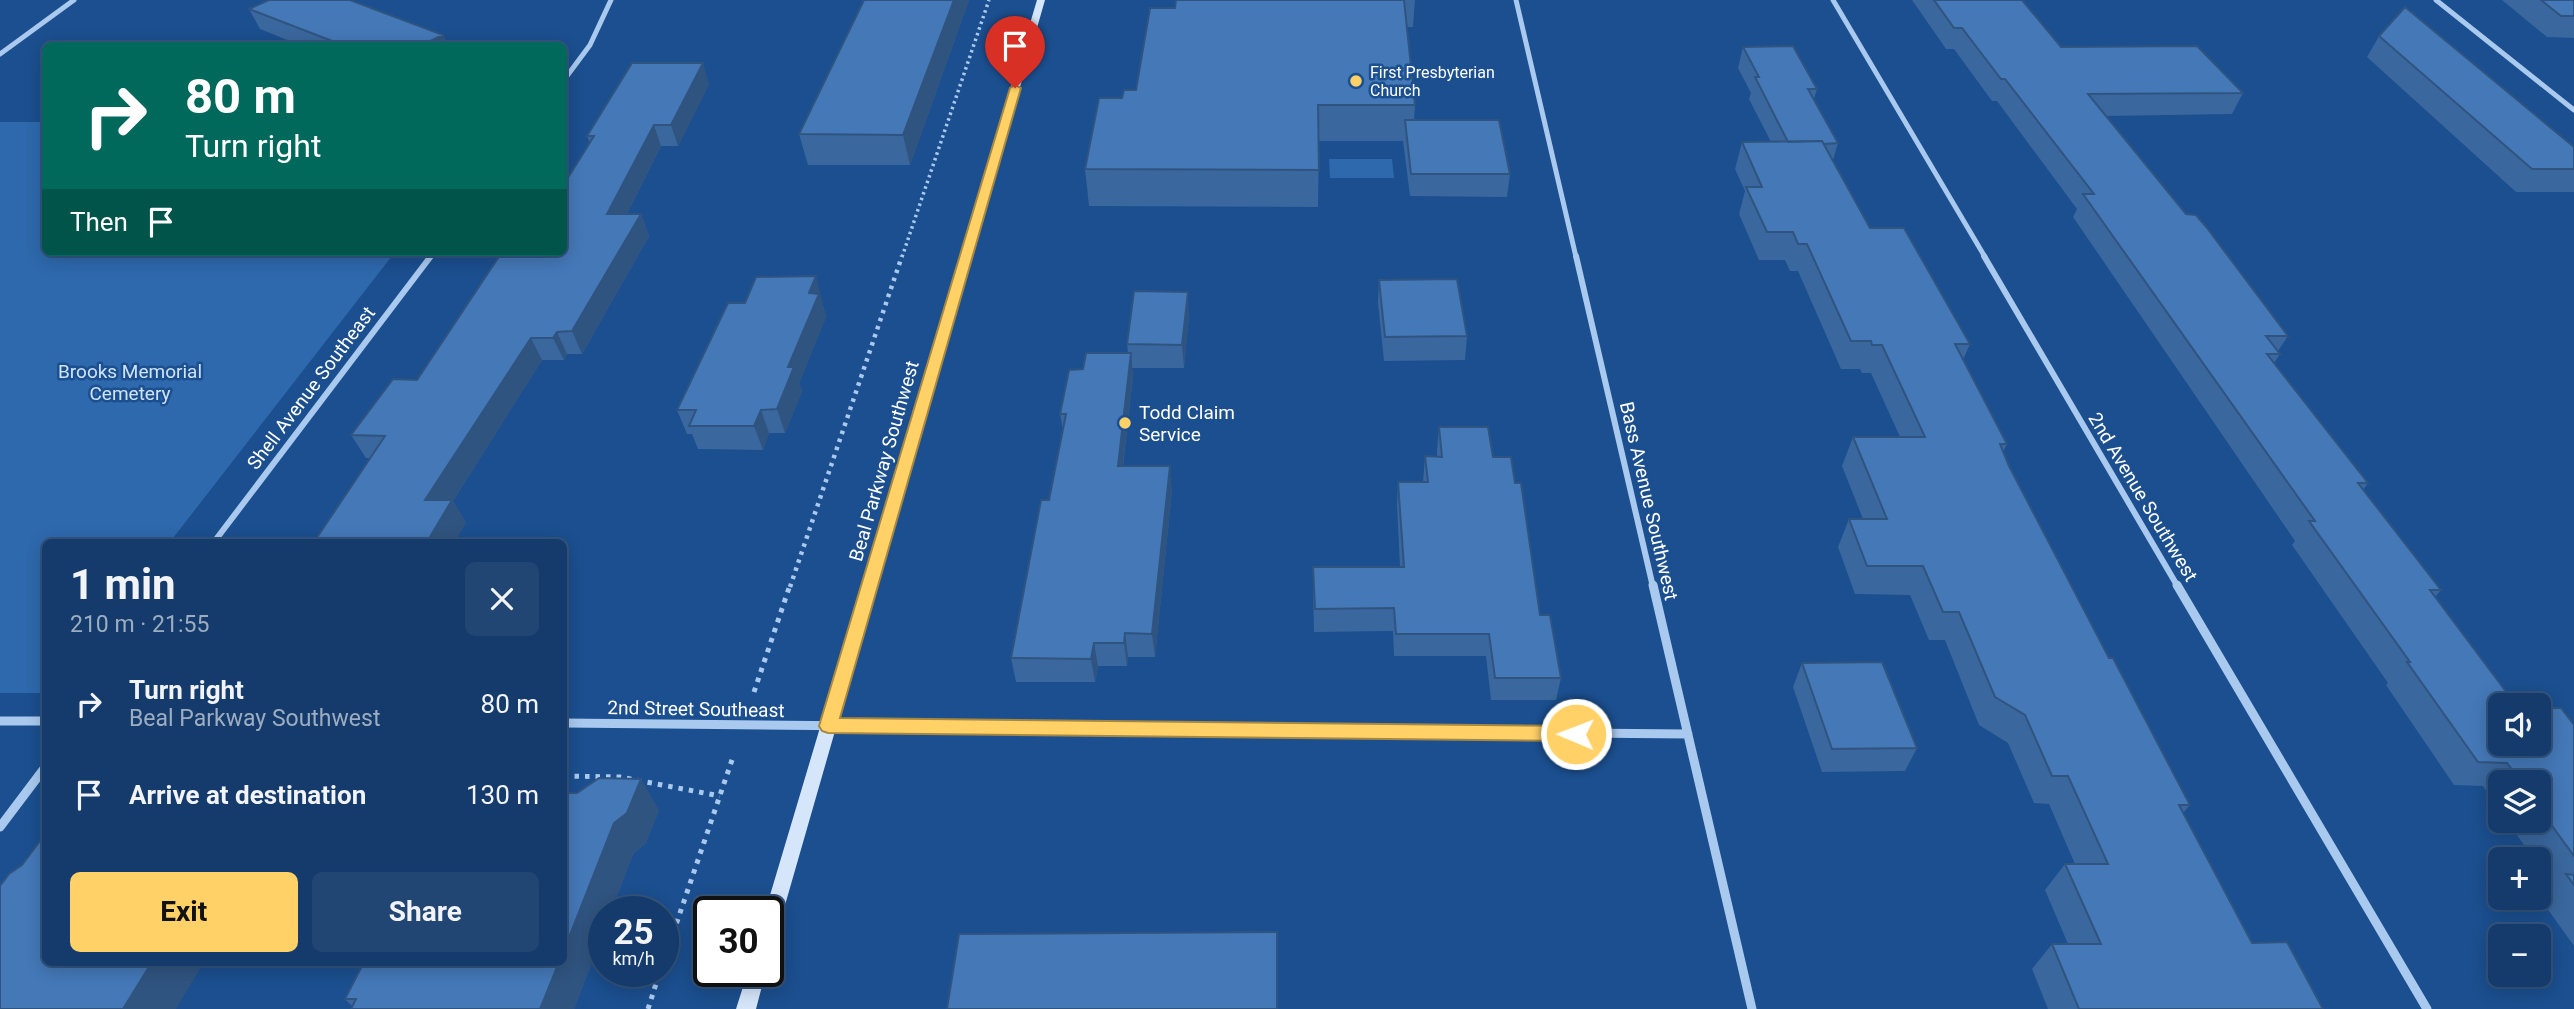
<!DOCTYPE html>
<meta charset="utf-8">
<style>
body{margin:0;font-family:Roboto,sans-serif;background:#214673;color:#f1f3f6;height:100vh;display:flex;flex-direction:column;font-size:26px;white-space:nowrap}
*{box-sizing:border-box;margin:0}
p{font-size:23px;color:#9dadc1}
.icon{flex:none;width:38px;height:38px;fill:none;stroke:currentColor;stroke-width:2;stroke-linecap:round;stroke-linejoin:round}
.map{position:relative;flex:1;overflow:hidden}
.side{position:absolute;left:42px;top:539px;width:525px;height:427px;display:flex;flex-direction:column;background:#143b6b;border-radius:10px;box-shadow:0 4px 18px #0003,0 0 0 2px #33557e}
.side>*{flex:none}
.banner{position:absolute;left:42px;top:42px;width:525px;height:214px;border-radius:10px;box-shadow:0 4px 18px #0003,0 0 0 2px #33557e;background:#00695c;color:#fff;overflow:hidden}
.tools{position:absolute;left:2488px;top:693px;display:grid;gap:14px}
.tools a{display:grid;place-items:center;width:63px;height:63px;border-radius:10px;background:#143b6b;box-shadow:0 4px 18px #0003,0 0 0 2px #33557e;font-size:35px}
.speed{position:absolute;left:588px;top:896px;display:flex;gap:14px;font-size:35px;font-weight:700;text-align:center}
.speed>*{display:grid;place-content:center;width:91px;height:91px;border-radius:50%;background:#143b6b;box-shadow:0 4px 18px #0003,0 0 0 2px #33557e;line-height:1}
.speed small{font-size:18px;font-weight:400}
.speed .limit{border:4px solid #111;border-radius:10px;background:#fff;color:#111}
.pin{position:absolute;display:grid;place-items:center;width:60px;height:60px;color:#fff;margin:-72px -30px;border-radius:50% 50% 50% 0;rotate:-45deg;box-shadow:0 0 7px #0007}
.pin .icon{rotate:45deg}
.me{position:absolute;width:77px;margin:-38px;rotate:271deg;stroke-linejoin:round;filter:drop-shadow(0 0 5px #0008)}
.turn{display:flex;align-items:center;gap:24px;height:147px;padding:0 28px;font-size:32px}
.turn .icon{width:91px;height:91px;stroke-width:2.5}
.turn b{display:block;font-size:49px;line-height:60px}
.then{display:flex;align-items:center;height:66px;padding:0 28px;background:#0003;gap:14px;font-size:26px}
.round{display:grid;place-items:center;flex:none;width:74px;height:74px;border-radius:10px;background:#214673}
.head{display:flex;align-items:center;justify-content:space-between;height:119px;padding:0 28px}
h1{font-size:42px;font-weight:700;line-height:52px}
.action{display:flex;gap:14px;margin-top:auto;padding:14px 28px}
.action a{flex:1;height:80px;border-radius:10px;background:#ffd166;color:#111;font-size:28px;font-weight:700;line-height:80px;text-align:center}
.action a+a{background:#214673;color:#f1f3f6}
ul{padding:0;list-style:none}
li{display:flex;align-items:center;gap:21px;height:91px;padding:0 28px}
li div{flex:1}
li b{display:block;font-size:26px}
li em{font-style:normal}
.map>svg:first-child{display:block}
.green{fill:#2e69ad}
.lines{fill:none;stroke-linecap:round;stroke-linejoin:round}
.path-far2{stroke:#a9c9ee;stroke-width:3.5;stroke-dasharray:2.5 3.5;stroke-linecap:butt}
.path-far1{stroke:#a9c9ee;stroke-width:4.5;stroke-dasharray:3.5 5;stroke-linecap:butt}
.path{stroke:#a9c9ee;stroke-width:5;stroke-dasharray:4.5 6;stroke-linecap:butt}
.minor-far2{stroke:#a9c9ee;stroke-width:5}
.minor-far1{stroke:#a9c9ee;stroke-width:6}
.minor{stroke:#a9c9ee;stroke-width:9}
.secondary{fill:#d6e6fa;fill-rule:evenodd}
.wall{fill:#3a679d}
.shaded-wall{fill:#305480}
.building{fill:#4478b7;stroke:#305480;stroke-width:2}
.route{fill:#ffd166;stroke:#a68842;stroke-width:2}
.poi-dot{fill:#ffd166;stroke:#1b4f8f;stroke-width:2.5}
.labels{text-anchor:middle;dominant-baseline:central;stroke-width:5;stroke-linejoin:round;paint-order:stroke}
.far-poi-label{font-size:16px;fill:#fff;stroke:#1b4f8f;text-anchor:start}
.park-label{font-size:19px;fill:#cfe3fa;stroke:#1b4f8f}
.street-label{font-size:19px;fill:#fff;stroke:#1b4f8f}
.poi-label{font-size:19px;fill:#fff;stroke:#1b4f8f;text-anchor:start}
</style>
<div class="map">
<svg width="2574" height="1009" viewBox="0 0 2574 1009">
<rect width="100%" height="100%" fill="#1b4f8f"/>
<path class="green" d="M0,122H45L46,252H395L170,542H46L45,693H0Z
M1329,159H1392L1394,178H1330Z"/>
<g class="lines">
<path class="path-far2" d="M902,257L989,0"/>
<path class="path-far1" d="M790,587L902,256"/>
<path class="path" d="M754,692L790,585
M564,776L620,777L720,796
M663,963L733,757
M648,1009L660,971"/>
<path class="minor-far2" d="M1516,0L1576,257
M1833,0L1985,257
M2436,0L2574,110
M0,54L74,0
M564,80L590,45L611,0
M430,257L434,252"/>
<path class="minor-far1" d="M1576,256L1653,587
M1984,256L2178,587
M214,542L431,256"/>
<path class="minor" d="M1653,585L1752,1009
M2177,585L2427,1009
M0,721H46
M564,723L1688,734
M0,827L46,766"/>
<path class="secondary" d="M1037,0H1045L777,933L774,939L768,941V912H765Z
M748,971H766L756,1009H736Z"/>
</g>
<path class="wall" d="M969,0L910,165H808L799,134Z
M1176,0H1415L1413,27H1407L1415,105L1414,120L1510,174L1507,197L1410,196L1403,141H1319L1318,207L1089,206L1085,169L1122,98L1136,90L1175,8Z
M1912,0H2022L2061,47L2243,93L2232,114L2106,116L2186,214L2288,336L2278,351L2280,354L2274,363L2368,483L2363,490L2441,590L2435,597L2501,705L2574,725V946L2539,897L2552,886L2539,867V859H2534L2507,821H2539V782H2501V812L2483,786L2454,785L2386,685L2388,683L2292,545L2295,541L2073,217L2077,209L1997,101H1992L1954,49H1946Z
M2502,0H2574V38L2547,37Z
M249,9L443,35L448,46H302L260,29Z
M2379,36L2574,147V192H2516L2367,57Z
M1743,47L1817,89L1814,99L1838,143L1833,160L1870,228L1970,344L1963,360L2007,444L2003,452L2009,466L2109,658L2190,805L2183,813L2252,943L2323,1009H2048L2032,969L2052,944H2068L2045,890L2065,864H2075L2049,804L2034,803L2008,743L1979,725L1945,640H1929L1910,595L1855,594L1838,547L1849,519H1863L1842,466L1853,437H1900L1871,373H1862L1860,369H1841L1798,271H1790L1785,260H1759L1739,214L1745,191L1735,169L1742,142H1771L1749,99L1751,93L1738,68Z
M709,84L678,146H661L627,214H641L649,236L582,354H567L564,360H542L453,501L466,523L370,458H366L351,435L417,380L564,252L590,143L587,136Z
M1379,280L1467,336L1465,360L1384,361L1378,303Z
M822,300V302L826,317L799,383L802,391L785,433H769L763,450L698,449L692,434H687L677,410L745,303Z
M1189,315L1184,368H1132L1133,376L1123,466L1172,490L1155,657H1128L1127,666H1098L1095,682H1016L1011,658L1049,500L1063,430L1060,414L1083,369L1128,353L1127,344Z
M1439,427L1493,457L1515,483L1540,615L1561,678L1556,700H1491L1486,656H1394L1393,631L1314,632L1313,590V567H1400L1397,505L1398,482H1423L1425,456L1437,457V450Z
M1802,663L1917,748L1905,771L1822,772L1793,687Z
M659,810L646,843L633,854L611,912H604V931L574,1009L352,1006L345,999Z"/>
<path class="shaded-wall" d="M954,0H969L910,165L903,135Z
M443,35L448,46H420Z
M703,63L709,84L678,146L671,125Z
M654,125L661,146L616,236L607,214Z
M641,214L649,236L582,354L572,331Z
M816,276L826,317L799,383L802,391L785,433L777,409L809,293Z
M1188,292L1189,315L1184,368L1182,345Z
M557,332L567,354L564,360L553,338Z
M531,338L542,360L453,501L466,523L455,542H427L425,500Z
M1131,353L1133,376L1120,489L1118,466Z
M761,410L769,433L763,450L754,426Z
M1170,466L1172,490L1155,657L1152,634Z
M1125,633L1128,657L1127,666L1124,643Z
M1094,643L1098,666L1095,682L1091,659Z
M641,779L659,810L646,843L633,854L611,912H604V931L574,1009H540L559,962H564V950L614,823Z
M152,962H204L176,1009H123Z"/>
<path class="building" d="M269,0H350L443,35L420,46H345L249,9Z
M864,0H954L903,135L799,134Z
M1176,0H1404L1415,105H1318L1319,170L1085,169L1099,98H1122L1124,90H1136L1150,8H1175Z
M1934,0H2022L2061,47L2197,46L2243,93L2088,94L2186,214L2196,215L2207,228L2288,336H2266L2280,354H2267L2368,483H2358L2441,590H2430L2516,705H2501V744H2539V708H2561L2574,725V856L2539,808V782H2521L2507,763L2478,762L2407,662H2410L2309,521H2315L2083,194H2094L2005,79H2001L1962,28H1954Z
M2541,0H2574V16H2561Z
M2405,7L2574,147V169H2532L2379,36Z
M108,43L206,44L204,46H105Z
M1793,46L1817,89H1808L1838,143L1824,144L1822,141L1788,142L1755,77H1759L1743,47Z
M632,63H703L671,125H654L607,214H641L572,331L557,332L553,338H531L425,500H452L427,542H314L385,436L351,435L393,379L417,380L502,252H564V184L594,136H587Z
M1405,120H1499L1510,174H1411Z
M1822,141L1870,228H1904L1970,344H1955L2007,444H2000L2009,466L2109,658H2113L2190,805H2179L2252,943L2287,942L2323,1009H2079L2052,944H2101L2065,864H2108L2068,776H2052L2025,715L1995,697L1959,612H1943L1923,566H1867L1849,519H1887L1853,437H1925L1882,345H1872L1871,341H1851L1807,244H1798L1793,232H1767L1746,187H1762L1742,142Z
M816,276L809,293L819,294L788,367H794L777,409L761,410L754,426H689L696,410H677L728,303H745L756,277Z
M1457,279L1467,336L1385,337L1379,280Z
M1134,291L1188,292L1182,345L1127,344Z
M1086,353H1131L1118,466H1170L1152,634L1125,633L1124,643H1094L1091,659L1011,658L1041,500H1049L1066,414H1060L1069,370L1083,369Z
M1439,427H1488L1493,457H1511L1515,483H1521L1540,615H1550L1561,678H1495L1489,634H1396L1394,608L1315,609L1313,567H1404L1398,482H1428L1425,456L1442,457Z
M1882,662L1917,748L1832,749L1802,663Z
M599,778L641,779L627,813L614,823L564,950V793H577Z
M46,833V962H152L123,1009H0V886L9,874L22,865Z
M2566,874L2574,875V885Z
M1277,932V1009H947L959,934Z
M364,962H559L540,1009H351L356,999H345Z"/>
<path class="route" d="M1015,85L1021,88L840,718L1576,726L1583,728L1585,734L1583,739L1576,741L828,733L822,731L819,726L1010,88Z"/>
<g class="poi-dot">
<circle cx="1356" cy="81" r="7"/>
<circle cx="1125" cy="423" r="7"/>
</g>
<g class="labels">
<g class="far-poi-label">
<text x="1370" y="72">First Presbyterian<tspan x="1370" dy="18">Church</tspan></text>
</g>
<g class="park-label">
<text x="130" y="371">Brooks Memorial<tspan x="130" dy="22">Cemetery</tspan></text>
</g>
<g class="street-label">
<text transform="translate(311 388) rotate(-53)">Shell Avenue Southeast</text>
<text transform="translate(884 461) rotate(-74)">Beal Parkway Southwest</text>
<text transform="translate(2143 497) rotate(59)">2nd Avenue Southwest</text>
<text transform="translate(1649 501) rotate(77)">Bass Avenue Southwest</text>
<text transform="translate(696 709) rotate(1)">2nd Street Southeast</text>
</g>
<g class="poi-label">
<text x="1139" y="412">Todd Claim<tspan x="1139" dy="22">Service</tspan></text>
</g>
</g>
</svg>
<div class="tools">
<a><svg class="icon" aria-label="sound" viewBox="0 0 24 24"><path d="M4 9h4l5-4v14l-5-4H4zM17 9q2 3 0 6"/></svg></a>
<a><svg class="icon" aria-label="layers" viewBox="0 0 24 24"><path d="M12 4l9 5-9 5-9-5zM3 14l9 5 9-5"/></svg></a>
<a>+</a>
<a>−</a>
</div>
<div class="speed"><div>25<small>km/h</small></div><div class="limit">30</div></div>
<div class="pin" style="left:1015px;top:88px;background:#d93025"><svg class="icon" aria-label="arrive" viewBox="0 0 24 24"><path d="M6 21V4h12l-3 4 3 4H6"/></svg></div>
<svg class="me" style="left:1576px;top:734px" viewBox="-20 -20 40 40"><circle r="17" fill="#ffd166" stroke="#fff" stroke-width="3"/><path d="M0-11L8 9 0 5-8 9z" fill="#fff"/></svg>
<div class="banner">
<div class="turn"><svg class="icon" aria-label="right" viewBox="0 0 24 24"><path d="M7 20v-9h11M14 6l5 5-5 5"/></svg><div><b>80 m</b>Turn right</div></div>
<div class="then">Then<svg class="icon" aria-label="arrive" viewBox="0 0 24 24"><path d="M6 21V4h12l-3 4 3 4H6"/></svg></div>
</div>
<section class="side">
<div class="head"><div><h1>1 min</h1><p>210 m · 21:55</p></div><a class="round"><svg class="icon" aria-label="close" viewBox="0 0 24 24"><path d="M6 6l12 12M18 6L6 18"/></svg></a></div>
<ul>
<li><svg class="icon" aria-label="right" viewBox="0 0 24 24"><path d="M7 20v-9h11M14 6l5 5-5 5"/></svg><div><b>Turn right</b><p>Beal Parkway Southwest</p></div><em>80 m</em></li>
<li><svg class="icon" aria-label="arrive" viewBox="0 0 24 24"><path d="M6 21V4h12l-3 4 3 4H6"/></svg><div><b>Arrive at destination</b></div><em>130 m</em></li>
</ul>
<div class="action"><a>Exit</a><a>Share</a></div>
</section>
</div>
